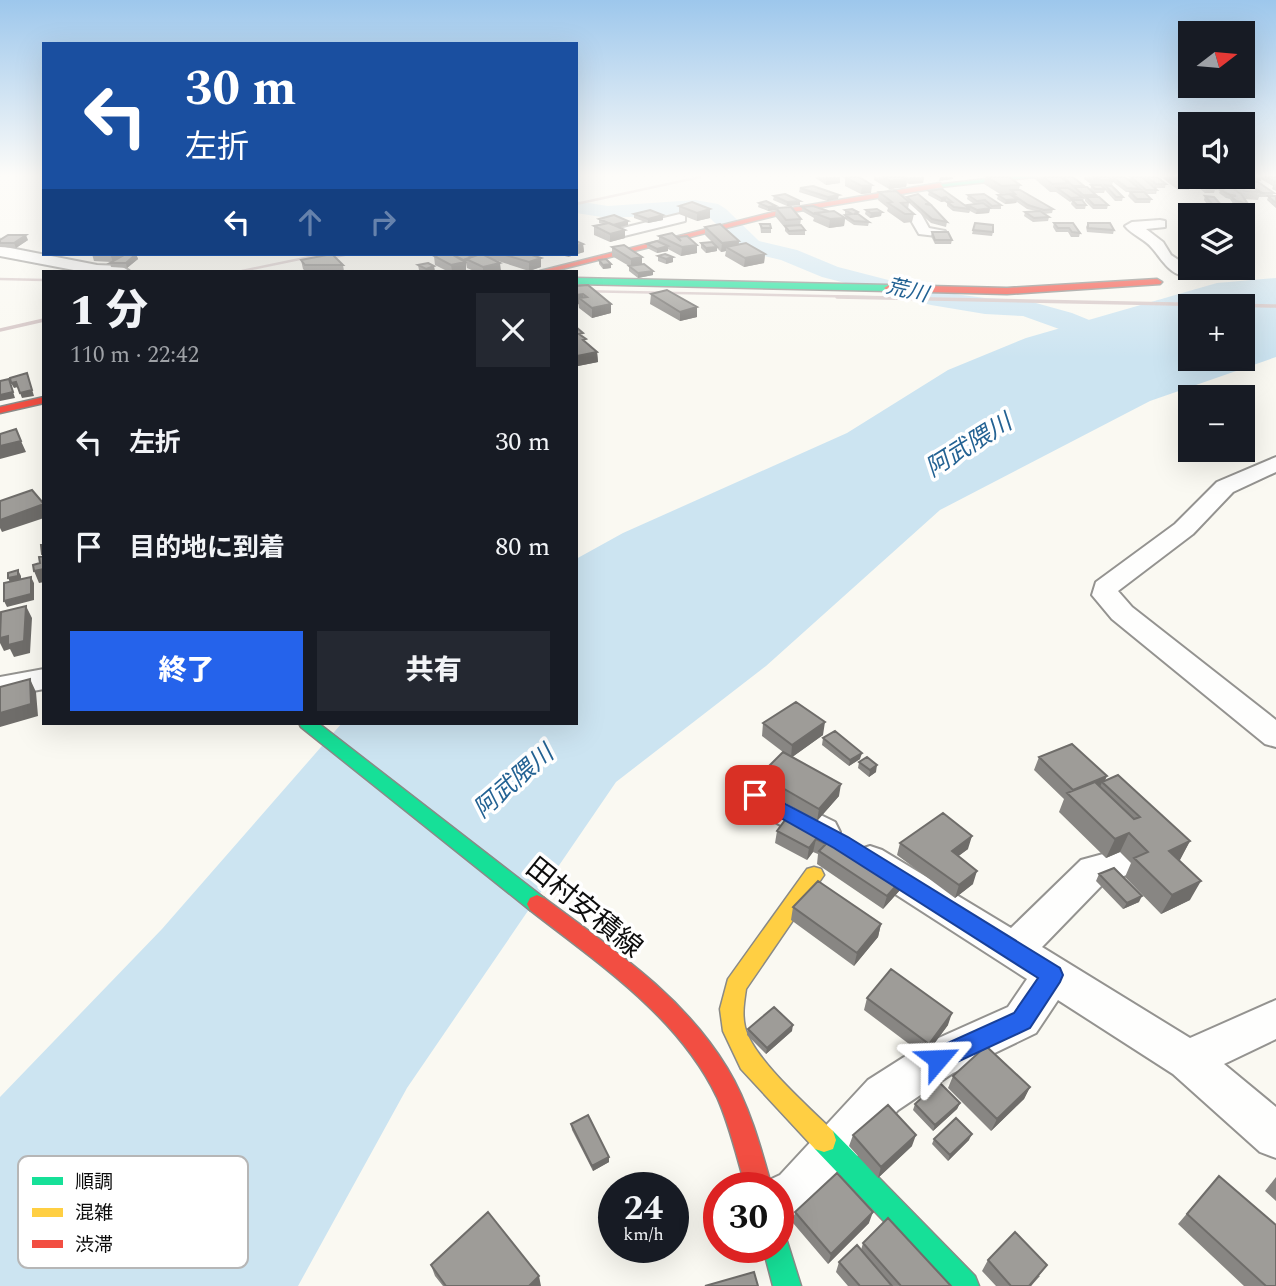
<!DOCTYPE html>
<html lang="ja">
<meta charset="utf-8">
<style>
body{margin:0;font-family:Spectral,"Noto Sans JP",serif;background:#242831;color:#f1f3f6;height:100vh;display:flex;flex-direction:column;font-size:26px;white-space:nowrap}
*{box-sizing:border-box;margin:0}
p{font-size:23px;color:#9ea1a6}
.icon{flex:none;width:38px;height:38px;fill:none;stroke:currentColor;stroke-width:2;stroke-linecap:round;stroke-linejoin:round}
.map{position:relative;flex:1;overflow:hidden}
.sheet{position:absolute;left:42px;top:270px;width:536px;height:455px;display:flex;flex-direction:column;background:#171b24;border-radius:0px;box-shadow:0 7px 28px #0002}
.sheet>*{flex:none}
.banner{position:absolute;left:42px;top:42px;width:536px;height:214px;border-radius:0px;box-shadow:0 7px 28px #0002;background:#1a4fa0;color:#fff;overflow:hidden}
.needle{width:46px;rotate:74deg}
.fabs{position:absolute;left:1178px;top:21px;display:grid;gap:14px}
.fabs a{display:grid;place-items:center;width:77px;height:77px;border-radius:0px;background:#171b24;box-shadow:0 7px 28px #0002;font-size:35px}
.speed{position:absolute;left:598px;top:1172px;display:flex;gap:14px;font-size:35px;font-weight:700;text-align:center}
.speed>*{display:grid;place-content:center;width:91px;height:91px;border-radius:50%;background:#171b24;box-shadow:0 7px 28px #0002;line-height:1}
.speed small{font-size:18px;font-weight:400}
.speed .limit{border:10px solid #d22;background:#fff;color:#111}
.pin{position:absolute;display:grid;place-items:center;width:60px;height:60px;color:#fff;margin:-30px;border-radius:14px;box-shadow:0 4px 10px #0006}
.me{position:absolute;width:77px;margin:-38px;rotate:64deg;stroke-linejoin:round;filter:drop-shadow(0 0 5px #0008)}
.turn{display:flex;align-items:center;gap:24px;height:147px;padding:0 28px;font-size:32px}
.turn .icon{width:91px;height:91px;stroke-width:2.5}
.turn b{display:block;font-size:49px;line-height:60px}
.lanes{display:flex;align-items:center;height:66px;padding:0 28px;background:#0003;justify-content:center;gap:35px;direction:ltr}
.lanes .off{opacity:.35}
.round{display:grid;place-items:center;flex:none;width:74px;height:74px;border-radius:0px;background:#242831}
.headline{display:flex;align-items:center;justify-content:space-between;height:119px;padding:0 28px}
h1{font-size:42px;font-weight:800;line-height:52px}
.button{display:flex;gap:14px;margin-top:auto;padding:14px 28px}
.button a{flex:1;height:80px;border-radius:0px;background:#2563eb;color:#fff;font-size:28px;font-weight:800;line-height:80px;text-align:center}
.button a+a{background:#242831;color:#f1f3f6}
ul{padding:0;list-style:none}
li{display:flex;align-items:center;gap:21px;height:105px;padding:0 28px}
li div{flex:1}
li b{display:block;font-size:26px}
li em{font-style:normal}
.map>svg:first-child{display:block}
.water{fill:#cce4f1;fill-rule:evenodd}
.lines{fill:none;stroke-linecap:round;stroke-linejoin:round}
.river{fill:#cce4f1;fill-rule:evenodd}
.street-casing{stroke:#949390;stroke-width:4}
.fast-casing{stroke:#8a8a87;stroke-width:3}
.slow-casing{stroke:#8a8a87;stroke-width:3}
.jam-casing{stroke:#8a8a87;stroke-width:3}
.street{fill:#fefefd;fill-rule:evenodd}
.fast{fill:#16e098;fill-rule:evenodd}
.slow{fill:#ffcf43;fill-rule:evenodd}
.jam{fill:#f24e42;fill-rule:evenodd}
.rail-far1{stroke:#d5c6c6;stroke-width:2.5}
.rail{stroke:#d5c6c6;stroke-width:3.5}
.wall{fill:#888683}
.shaded-wall{fill:#6f6d6a}
.building{fill:#9e9c98;stroke:#6f6d6a;stroke-width:2}
.route{fill:#2563eb;stroke:#184099;stroke-width:2}
.labels{text-anchor:middle;dominant-baseline:central;stroke-width:7;stroke-linejoin:round;paint-order:stroke}
.far-water-label{font-size:21px;font-style:italic;fill:#236293;stroke:#fff}
.water-label{font-size:24px;font-style:italic;fill:#236293;stroke:#fff}
.near-street-label{font-size:28px;fill:#0d0d0d;stroke:#fff}
.key{fill:#fff;stroke:#b6b6b6;stroke-width:2}
.key-label{font-size:19px;fill:#0d0d0d}
</style>
<div class="map">
<svg width="1276" height="1286" viewBox="0 0 1276 1286">
<rect width="100%" height="100%" fill="#faf9f2"/>
<path class="water" d="M1276,278V357L1150,401L940,510L766,666L616,782L407,1088L298,1286H0V1097L162,929L342,723H576V559L623,533L847,433L948,370L1026,338L1217,283ZM1190,306H1242V359H1190Z"/>
<g class="lines">
<path class="river" d="M695,200L718,204L726,209L759,241L797,250L838,267L931,291L985,298L1025,300L1072,313L1136,339L1140,345L1136,351L1126,353L1023,316L985,314L931,305L822,277L781,260L743,251L705,213L608,218L576,213V201L608,206Z"/>
<defs>
<path id="street" d="M892,190L916,205L929,228L945,231L947,234L945,237L919,234L905,210L885,194Z
M680,214L685,215V221L620,237L613,233L615,230Z
M1160,220L1165,221V227L1146,229L1163,242L1171,255L1192,269L1194,272L1192,275C1172,280 1162,259 1152,248C1145,239 1132,235 1125,226L1132,222Z
M0,246L97,265L121,266L129,271H79L0,256Z
M1276,457V472L1233,492L1193,534L1118,591L1132,607L1276,720V747L1265,744L1112,619L1092,595L1096,582L1175,524L1217,482Z
M44,669V689L0,697V677Z
M755,783L835,822L840,832L835,842L823,845L811,842L743,804L739,795L743,786Z
M870,846L882,850L1011,928L1081,860L1118,850L1130,854L1136,864L1130,874L1105,882L1042,947L1190,1038L1276,1000V1039L1224,1064L1276,1107V1158L1260,1152L1173,1074L1058,1000L1036,1033L953,1073L898,1110L812,1207L779,1222V1188H760L763,1183L780,1175L868,1080L923,1045L1008,1007L1027,979L858,870L852,860L858,850Z"/>
<path id="fast" d="M1002,177H1035L940,187L936,185Z
M576,278L889,285L894,288L889,291L576,284Z
M299,723H318L544,898L547,904L544,910L537,913L530,910L301,727Z
M824,1128L833,1131L975,1276L979,1286H946L815,1149L812,1140L815,1131Z
M779,1236L786,1238L801,1286H773L763,1248H779Z"/>
<path id="slow" d="M814,867L821,869L824,875L746,989C744,1003 742,1014 745,1027C753,1059 809,1107 833,1131L836,1140L833,1149L824,1152L815,1149L741,1069L723,1031L720,1009L728,979L807,869Z"/>
<path id="jam" d="M940,183L943,187L786,213L554,271H540L786,209Z
M1157,279L1162,282L1160,284L1007,294L889,291L884,288L889,285L1007,288Z
M44,397V403L0,413V407Z
M537,895L544,898C611,948 683,995 727,1068C749,1104 761,1148 772,1188H746C737,1158 730,1126 717,1097C678,1016 599,964 530,910L527,904L530,898Z"/>
</defs>
<use href="#street" class="street-casing"/>
<use href="#fast" class="fast-casing"/>
<use href="#slow" class="slow-casing"/>
<use href="#jam" class="jam-casing"/>
<use href="#street" class="street"/>
<use href="#fast" class="fast"/>
<use href="#slow" class="slow"/>
<use href="#jam" class="jam"/>
<path class="rail-far1" d="M576,204L700,177
M316,261L349,254
M242,271L324,254
M0,279L44,280
M576,291L919,298"/>
<path class="rail" d="M837,297L1276,306
M0,330L44,320"/>
</g>
<path class="wall" d="M814,177H840V183L826,185Z
M845,177H859L871,193L861,194L845,186Z
M874,177H924L923,183L909,184L907,183L906,187L889,189L874,180Z
M985,177H1009L1020,185L1019,190L1053,209L1052,213L1044,214L1049,217L1048,221L1033,222L1024,216L1025,212L1036,211L1027,209L1017,202L1016,203L1005,204L997,199L998,195L1011,193L1000,194L984,184Z
M1035,177H1060L1062,179V177H1073L1084,186L1083,187L1096,195L1095,197L1108,205L1107,209H1093L1085,201V199L1082,200L1086,205L1085,209H1076L1071,204L1072,201L1070,202L1056,192H1050L1035,179Z
M1084,177H1109L1110,179L1111,177H1125L1129,180L1130,177H1157L1166,184L1165,188H1155L1157,190L1156,194H1146L1151,199L1150,203H1135L1128,196L1130,192H1126L1113,182L1112,185L1123,197L1122,201H1115L1105,190L1104,193H1094L1090,189L1092,185L1084,179Z
M1161,177H1184L1191,182L1189,190H1178Z
M1276,177V191L1272,189L1273,186L1261,179V181H1258L1257,182L1274,193L1272,196H1276V208L1267,200L1268,197H1259L1258,200L1244,199L1248,204L1247,208L1234,205L1230,199L1226,198L1219,193L1220,191L1214,188L1215,189L1214,193H1205L1198,187L1199,183H1205L1194,178Z
M800,188L838,199L827,201L799,192Z
M942,189L967,207V205L974,204L967,199L968,195L1001,205V209H990L989,213L976,214L970,211L969,213L953,211L947,206V203L946,201L941,202L928,195L929,191Z
M879,192L907,200V197L930,204V205L947,222L946,227L931,223L909,203L908,209L914,214L912,222L904,223L887,211L888,208L878,200Z
M774,196L800,201V205L787,206L773,200Z
M1205,196L1222,206L1221,210L1211,209L1204,200Z
M759,203L776,206V210L768,211L758,207Z
M679,206L710,218L697,221L679,214Z
M802,207L828,211L845,217V210L858,214L869,222L868,226L854,225L845,219L844,226L829,228L813,221L814,218L802,211Z
M776,208L801,219L800,226L805,230V235H789L785,231V228L775,216Z
M866,210L881,216L870,218L865,214Z
M634,214L663,220L648,223L634,218Z
M599,219L628,221V225L619,227L625,230V238L610,242L594,235V226L603,224L599,223Z
M975,223L993,232L992,236L972,234Z
M1054,223L1080,233L1079,237H1071L1068,232H1056L1053,227Z
M1088,223L1114,230L1113,234L1087,232L1086,227Z
M760,224L771,228V233H761Z
M705,227L739,241L738,245L765,254L764,263L744,267L725,256L726,251L721,252L717,248V251L706,253L701,248V243L712,242L705,235Z
M932,232L952,240L951,244H935L931,236Z
M659,236L678,239L697,253L681,256L668,249V251L657,253L647,248V244L659,242Z
M0,237L1,240H28L16,248L0,247Z
M583,244L584,252L568,257L558,254H576Z
M612,247L642,264L653,275L638,278L629,271V266L612,256Z
M92,254H123L117,259L136,254L138,259L127,268L111,267L110,263L111,262L94,261Z
M470,254H529L541,267L529,271L495,260L501,271H474L467,268L466,263H465L466,271H447L435,265L434,256H470Z
M658,256L673,257V262L666,264L658,261Z
M301,260L343,265L344,271H305L303,269Z
M599,260L611,264V268L603,269L599,264Z
M418,265L435,271H422L419,270Z
M576,286L611,304V313L592,318L579,308Z
M651,294L697,317L680,321L650,304Z
M576,327L586,342L597,352L598,362L578,366L576,364Z
M763,723L823,735L792,757L839,796L817,821L759,788L760,775L783,752L762,736Z
M823,738L860,759L849,766L822,745Z
M1039,757L1105,781L1190,841L1179,861L1190,900L1161,914L1125,877L1131,863L1120,852L1106,858L1059,812L1064,799L1034,770Z
M859,762L876,772L869,777L858,768Z
M791,812L904,877L901,889L883,909L817,864L818,854L813,852L807,860L775,843L777,831Z
M900,843L968,849L958,856L973,884L955,898L897,855Z
M1099,874L1139,902L1123,909L1096,881Z
M793,907L881,924L878,937L854,966L791,920Z
M867,998L948,1025L925,1056L864,1010Z
M748,1029L792,1031L766,1054L747,1035Z
M953,1076L1030,1087L1024,1099L991,1131L948,1088Z
M960,1103L957,1109L933,1131L913,1110L915,1104Z
M571,1124L609,1157V1162L593,1171L572,1130Z
M853,1135L912,1146L878,1178L849,1146Z
M934,1139L969,1140L948,1161L932,1144Z
M1219,1176L1276,1286H1244L1178,1224Z
M1276,1177V1201L1265,1191Z
M795,1212L869,1223L828,1264L793,1223Z
M863,1243L951,1286H848L836,1272L839,1262L861,1250Z
M988,1260L1040,1276L1031,1286H996L982,1271Z
M431,1265L541,1286H443L435,1276Z"/>
<path class="shaded-wall" d="M826,177H840V183L826,185Z
M910,177H924L923,183L909,184Z
M940,177H953V179L939,181Z
M907,179L906,187L889,189L890,181Z
M872,185L871,193L861,194L862,186Z
M839,195L838,199L827,201L828,197Z
M946,197V201L941,202V198Z
M1017,199L1016,203L1005,204L1006,200Z
M800,201V205L787,206V202Z
M776,206V210L768,211V207Z
M990,208L989,213L976,214L977,210Z
M710,209V218L697,221V213Z
M882,212L881,216L870,218L871,213Z
M663,215V220L648,223V219Z
M845,218L844,226L829,228L830,219Z
M628,221V225L613,229V225Z
M625,230V238L610,242V234Z
M26,235L28,240L16,248L14,243Z
M739,241L738,250L726,247V251L721,252L722,243Z
M583,244L584,252L568,257V254H576V246Z
M697,245V253L681,256L682,247Z
M668,246V251L657,253V249Z
M717,247V251L706,253V248Z
M110,254H123L113,262Z
M136,254L138,259L127,268L126,263Z
M765,254L764,263L744,267L745,258Z
M642,257V266L631,268V259Z
M673,257V262L666,264V259Z
M541,258V267L529,271V262Z
M466,259V271H452L451,265Z
M500,263L501,271H483V267Z
M611,264V268L603,269V265Z
M434,266L435,271H426V269Z
M653,271V275L638,278V273Z
M583,294V301L579,298V304L576,305V295Z
M611,304V313L592,318V308Z
M697,307V317L680,321V312Z
M597,352L598,362L578,366L577,356Z
M27,373L34,396L22,398L20,393Z
M9,379L15,398L0,401V395Z
M16,382L18,387L14,388L11,383Z
M21,441L26,452L0,459V446Z
M44,504V518L2,532L0,528V520Z
M44,569V582L39,583L34,571Z
M18,570L21,576V582L11,584L8,578Z
M31,577L34,583V600L7,607L4,601Z
M26,606L32,618L30,653L14,657L10,649L4,651L0,643V638L8,636Z
M30,679L36,692L38,716L0,727V713Z
M825,722L823,735L791,758L792,745Z
M862,753L860,759L849,766L850,760Z
M877,765L876,772L869,777L870,770Z
M1107,776L1104,783L1102,782L1099,790H1073Z
M841,784L839,796L817,821L819,809Z
M1129,833L1120,852L1106,858L1115,839Z
M972,836L968,849L948,864L952,851Z
M816,839L813,852L807,860L809,848Z
M1190,841L1180,860L1159,870L1169,851Z
M977,871L973,884L955,898L959,885Z
M904,877L901,889L883,909L887,896Z
M1201,881L1190,900L1161,914L1172,895Z
M1142,896L1139,902L1123,909L1127,903Z
M881,924L878,937L854,966L857,953Z
M952,1013L948,1025L925,1056L929,1044Z
M793,1025L792,1031L766,1054L767,1048Z
M1030,1087L1024,1099L991,1131L997,1119Z
M960,1103L957,1109L933,1131L935,1125Z
M972,1134L969,1140L948,1161L950,1155Z
M916,1135L912,1146L878,1178L881,1167Z
M609,1157V1162L593,1171L592,1166Z
M873,1212L869,1223L828,1264L831,1254Z
M1047,1265L1031,1286H1029Z
M539,1276L541,1286H529Z"/>
<path class="building" d="M849,177H859L872,185L862,186L846,178Z
M884,177H904L907,179L890,181Z
M987,177H1009L1020,185L1002,186Z
M1044,177H1060L1069,183L1052,184Z
M1063,177H1073L1084,186H1073Z
M1094,177H1109L1113,181L1095,179Z
M1113,177H1125L1140,189L1127,188Z
M1131,177H1142L1157,190H1146Z
M1147,177H1157L1166,184H1156Z
M1174,177H1184L1191,182H1181Z
M1203,177H1215L1241,194L1248,204L1236,201L1231,196H1236L1228,194L1220,189H1225Z
M1221,177H1231L1233,179L1231,183Z
M1267,177H1276V182H1275Z
M1232,179H1241L1261,192L1245,191Z
M1246,182H1258L1274,193H1261Z
M1199,183H1207L1215,189H1207Z
M1091,185H1101L1105,189H1095Z
M1105,185L1112,186L1123,197H1116Z
M813,186L839,195L828,197L800,188Z
M1074,187H1087L1096,195H1083Z
M1057,188H1068L1082,197L1071,198Z
M942,189L970,209L954,207L947,202H952L946,197L941,198L929,191Z
M1011,190H1020L1053,209L1044,210L1028,205L1012,194H1015Z
M896,191L909,202L901,203L914,214H905L888,203L892,202L879,192Z
M1130,192H1144L1151,199H1137Z
M785,194L800,201L787,202L774,196Z
M918,194L930,204H925L931,205L947,222L932,219L907,197Z
M984,194L1001,205L992,206L985,200L977,201L968,195Z
M1009,194L1017,199L1006,200L998,195Z
M1205,196L1214,197L1222,206L1213,205Z
M1268,196H1276V203Z
M1086,197H1099L1108,205H1094Z
M1072,200H1082L1086,205H1077Z
M766,201L776,206L768,207L759,203Z
M692,202L710,209L697,213L679,206Z
M983,203L990,208L977,210L967,205Z
M813,206L828,211L814,214L802,207Z
M791,207L801,219L786,220L776,208Z
M852,209L858,212L854,214H858L869,222L854,221L845,215L852,214L845,210Z
M877,209L882,212L871,213L866,210Z
M650,210L663,215L648,219L634,214Z
M834,211L845,218L830,219L814,213Z
M1040,211L1049,217L1034,218L1025,212Z
M614,215L628,221L613,225L599,219Z
M609,223L625,230L610,234L594,226Z
M975,223L993,225V232L973,230Z
M1054,223H1073L1080,233L1072,232L1069,228H1058Z
M1088,223H1110L1114,230L1088,228Z
M720,224L739,241L722,243L705,227Z
M760,224H770L771,228H762Z
M801,225L805,230L789,231L785,226Z
M932,232H948L952,240H935Z
M672,233L681,241L678,237L687,236L697,245L682,247L659,236Z
M8,235H26L14,243H0V240Z
M576,241L583,244L576,246Z
M657,241L668,246L657,249L647,244Z
M712,242L717,247L706,248L701,243Z
M746,243L765,254L745,258L726,247Z
M624,245L642,257L631,259L612,247Z
M126,254H136L126,263H110Z
M332,254L343,265H305L301,260Z
M443,254H451L465,262L451,265L434,256Z
M452,254H465L470,256V258L463,260Z
M470,254H482L500,263L483,267L466,259L475,256Z
M502,254H529L541,258L529,262Z
M665,254L673,257L666,259L658,256Z
M606,259L611,264L603,265L599,260Z
M428,263L434,266L426,269L418,265Z
M644,264L653,271L638,273L629,266Z
M588,285L611,304L592,308L579,298L587,297L583,294L576,295V286Z
M667,290L697,307L680,312L651,294Z
M576,327L583,333L579,334L586,339L583,340L597,352L577,356L576,354Z
M27,373L32,390L20,393L16,382L11,383L10,378Z
M9,379L13,392L0,395V381Z
M16,429L21,441L0,446V434Z
M32,490L44,504L0,520V501Z
M41,545H44V555L42,554Z
M44,556V569L34,571L33,565L40,563L39,557Z
M18,570V576L8,578V573Z
M31,577V594L4,601V583Z
M26,606L24,641L8,645V636L0,638L1,612Z
M30,679L31,704L0,713V687Z
M796,702L825,722L792,745L763,723Z
M835,731L862,753L850,760L823,738Z
M1072,744L1107,776L1073,790L1039,757Z
M783,752L841,784L819,809L760,775Z
M867,757L877,765L870,770L859,762Z
M1118,775L1190,841L1169,851L1201,881L1172,895L1134,858L1148,852L1129,833L1115,839L1067,793L1095,782L1134,819L1140,817L1102,782Z
M791,812L837,833L904,877L887,896L819,851L826,844L816,839L809,848L777,831Z
M943,813L972,836L952,851L977,871L959,885L900,843Z
M1114,868L1142,896L1127,903L1099,874Z
M818,881L881,924L857,953L793,907Z
M891,969L952,1013L929,1044L867,998Z
M774,1007L793,1025L767,1048L748,1029Z
M986,1046L1030,1087L997,1119L953,1076Z
M939,1082L960,1103L935,1125L915,1104Z
M888,1105L916,1135L881,1167L853,1135Z
M588,1115L609,1157L592,1166L571,1124Z
M956,1118L972,1134L950,1155L934,1139Z
M837,1173L873,1212L831,1254L795,1212Z
M1219,1176L1276,1225V1286H1266L1187,1214Z
M488,1212L539,1276L529,1286H446L431,1265Z
M888,1218L951,1286H901L863,1243Z
M1015,1232L1047,1265L1029,1286H1011L988,1260Z
M857,1245L892,1286H860L839,1262Z
M754,1272L758,1286H705Z"/>
<linearGradient id="sky" x2="0" y2="1"><stop stop-color="#9dc7ec"/><stop offset="0.49" stop-color="#fdfcf9"/><stop offset="1" stop-color="#fdfcf9" stop-opacity="0"/></linearGradient>
<rect width="1276" height="358" fill="url(#sky)"/>
<path class="route" d="M755,788L848,837L1060,968L1063,975L1060,982L1030,1028L938,1071L930,1067L926,1059L930,1051L1014,1013L1038,978L834,848L749,800L746,795L749,790Z"/>
<g class="labels">
<g class="far-water-label">
<text transform="translate(907 291) rotate(13)">荒川</text>
</g>
<g class="water-label">
<text transform="translate(969 446) rotate(-32)">阿武隈川</text>
<text transform="translate(514 782) rotate(-41)">阿武隈川</text>
</g>
<g class="near-street-label">
<text transform="translate(584 908) rotate(39)">田村安積線</text>
</g>
</g>
<rect x="18" y="1156" width="230" height="112" rx="10" class="key"/>
<rect x="32" y="1177" width="31" height="8" fill="#16e098"/>
<rect x="32" y="1208" width="31" height="9" fill="#ffcf43"/>
<rect x="32" y="1240" width="31" height="8" fill="#f24e42"/>
<g class="key-label">
<text x="75" y="1188">順調</text>
<text x="75" y="1219">混雑</text>
<text x="75" y="1251">渋滞</text>
</g>
</svg>
<div class="fabs">
<a><svg class="needle" viewBox="-14 -14 28 28"><path d="M0-13l5 13h-10z" fill="#e53935"/><path d="M0 13l5-13h-10z" fill="#9ea1a6"/></svg></a>
<a><svg class="icon" aria-label="sound" viewBox="0 0 24 24"><path d="M4 9h4l5-4v14l-5-4H4zM17 9q2 3 0 6"/></svg></a>
<a><svg class="icon" aria-label="layers" viewBox="0 0 24 24"><path d="M12 4l9 5-9 5-9-5zM3 14l9 5 9-5"/></svg></a>
<a>+</a>
<a>−</a>
</div>
<div class="speed"><div>24<small>km/h</small></div><div class="limit">30</div></div>
<div class="pin" style="left:755px;top:795px;background:#d93025"><svg class="icon" aria-label="arrive" viewBox="0 0 24 24"><path d="M6 21V4h12l-3 4 3 4H6"/></svg></div>
<svg class="me" style="left:938px;top:1059px" viewBox="-20 -20 40 40"><path d="M0-17L14 15 0 8-14 15z" fill="#2563eb" stroke="#fff" stroke-width="4"/></svg>
<div class="banner">
<div class="turn"><svg class="icon" aria-label="left" viewBox="0 0 24 24"><path d="M17 20v-9H6M10 6l-5 5 5 5"/></svg><div><b>30 m</b>左折</div></div>
<div class="lanes"><svg class="icon" aria-label="left" viewBox="0 0 24 24"><path d="M17 20v-9H6M10 6l-5 5 5 5"/></svg><svg class="icon off" aria-label="ahead" viewBox="0 0 24 24"><path d="M12 20V5M6 11l6-6 6 6"/></svg><svg class="icon off" aria-label="right" viewBox="0 0 24 24"><path d="M7 20v-9h11M14 6l5 5-5 5"/></svg></div>
</div>
<section class="sheet">
<div class="headline"><div><h1>1 分</h1><p>110 m · 22:42</p></div><a class="round"><svg class="icon" aria-label="close" viewBox="0 0 24 24"><path d="M6 6l12 12M18 6L6 18"/></svg></a></div>
<ul>
<li><svg class="icon" aria-label="left" viewBox="0 0 24 24"><path d="M17 20v-9H6M10 6l-5 5 5 5"/></svg><div><b>左折</b></div><em>30 m</em></li>
<li><svg class="icon" aria-label="arrive" viewBox="0 0 24 24"><path d="M6 21V4h12l-3 4 3 4H6"/></svg><div><b>目的地に到着</b></div><em>80 m</em></li>
</ul>
<div class="button"><a>終了</a><a>共有</a></div>
</section>
</div>
